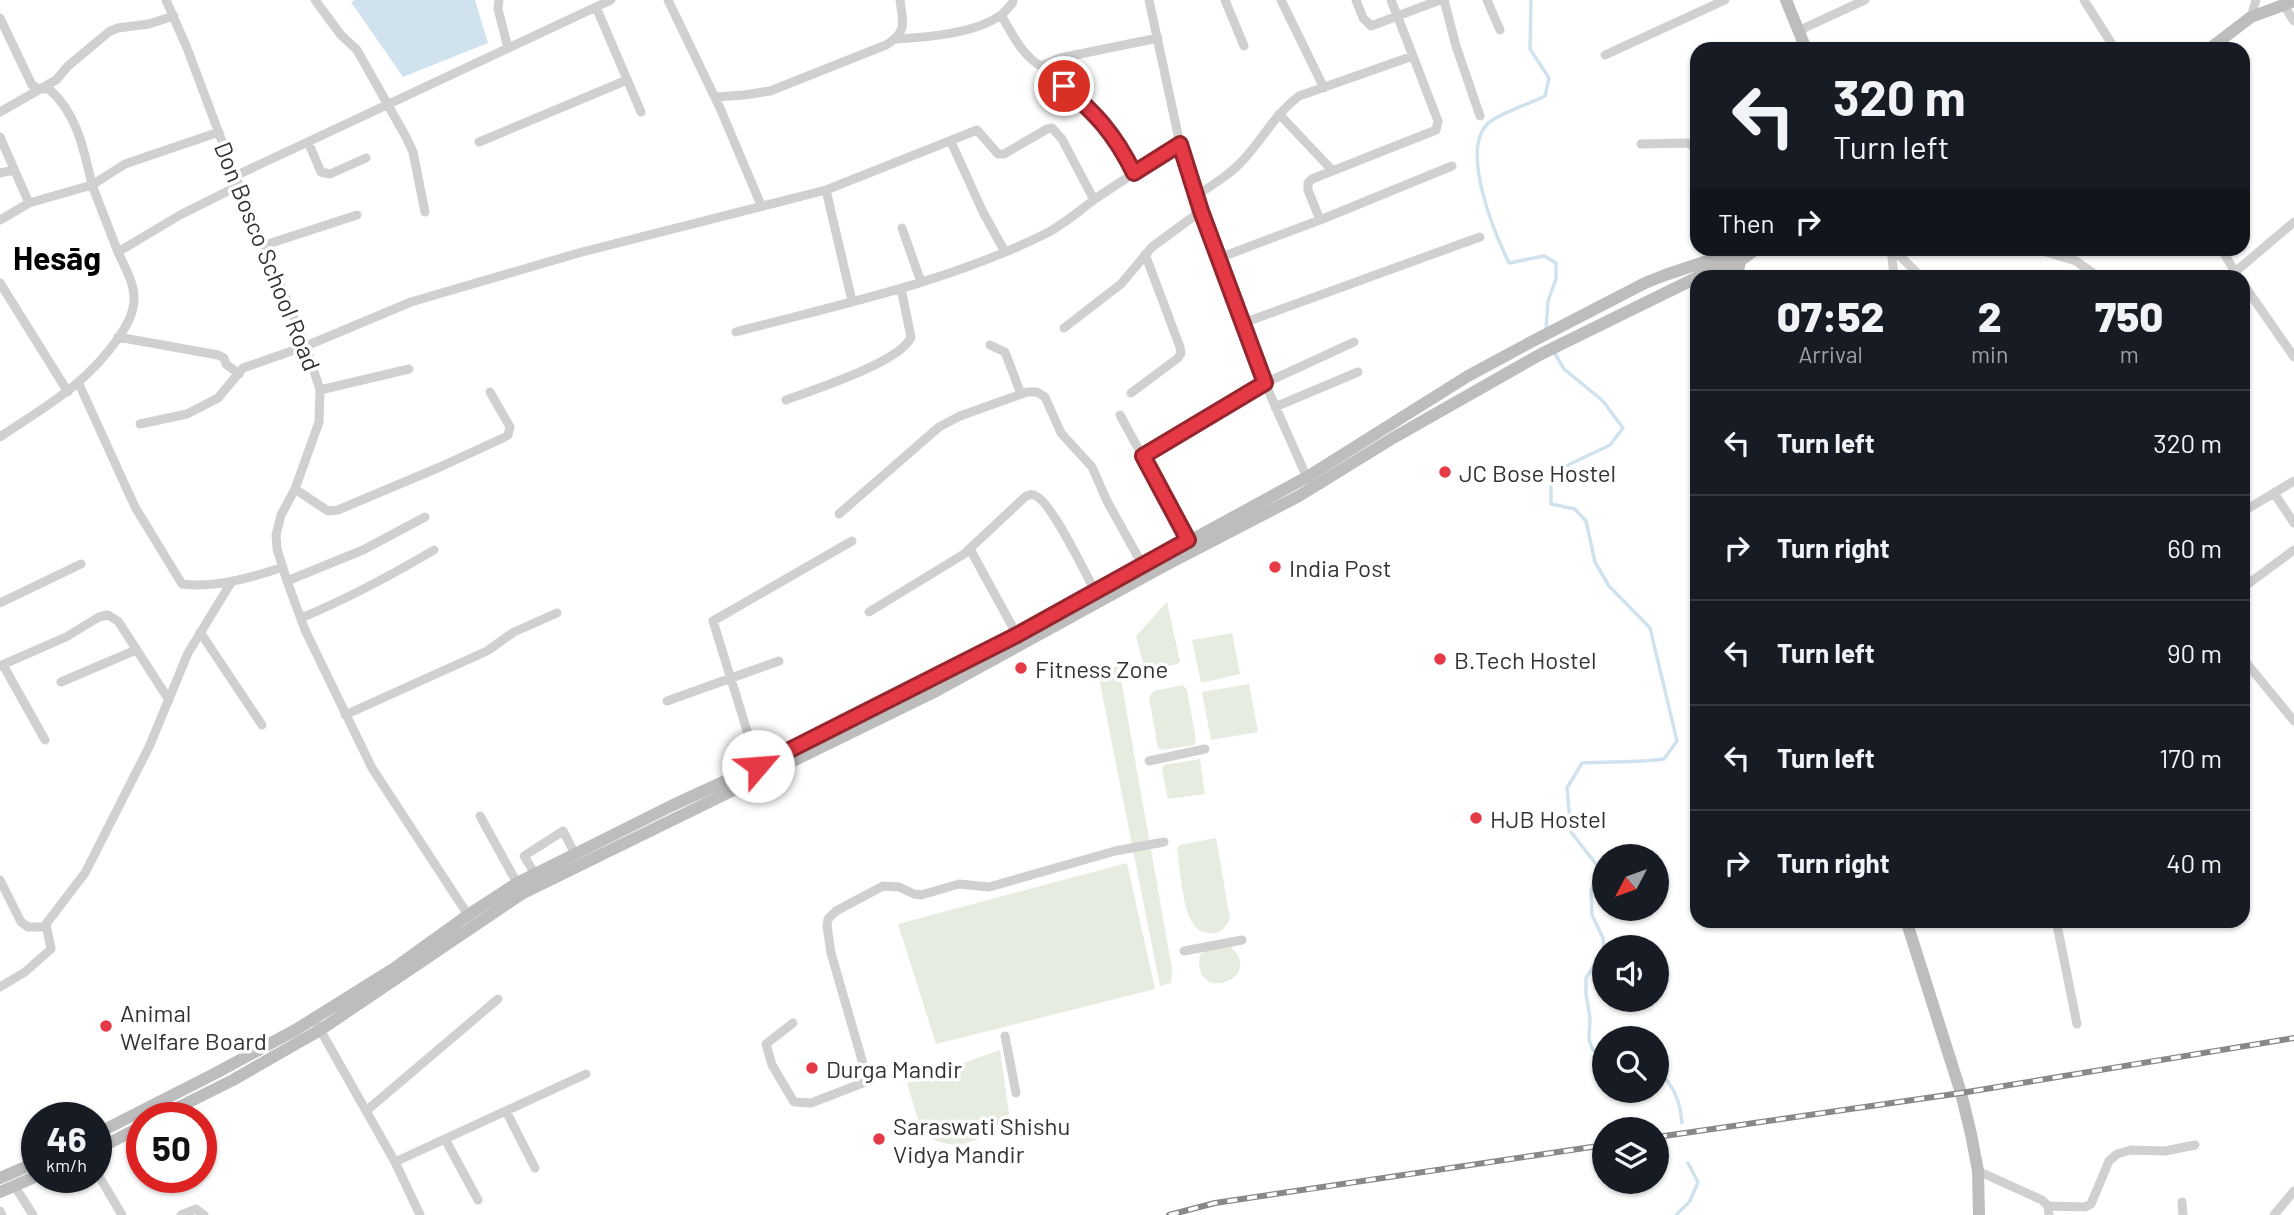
<!DOCTYPE html>
<meta charset="utf-8">
<style>
body{margin:0;font-family:Barlow,sans-serif;background:#20242c;color:#f1f3f6;height:100vh;display:flex;flex-direction:column;font-size:26px;white-space:nowrap}
*{box-sizing:border-box;margin:0}
p{font-size:23px;color:#9ea1a6}
.icon{flex:none;width:38px;height:38px;fill:none;stroke:currentColor;stroke-width:2;stroke-linecap:round;stroke-linejoin:round}
.map{position:relative;flex:1;overflow:hidden}
.details{position:absolute;left:1690px;top:270px;width:560px;height:658px;display:flex;flex-direction:column;background:#171b24;border-radius:21px;box-shadow:0 2px 5px #0004}
.details>*{flex:none}
.banner{position:absolute;left:1690px;top:42px;width:560px;height:214px;border-radius:21px;box-shadow:0 2px 5px #0004;background:#171b24;color:#f1f3f6;overflow:hidden}
.needle{width:46px;rotate:229deg}
.buttons{position:absolute;left:1592px;top:844px;display:grid;gap:14px}
.buttons a{display:grid;place-items:center;width:77px;height:77px;border-radius:50%;background:#171b24;box-shadow:0 2px 5px #0004;font-size:35px}
.speed{position:absolute;left:21px;top:1102px;display:flex;gap:14px;font-size:35px;font-weight:700;text-align:center}
.speed>*{display:grid;place-content:center;width:91px;height:91px;border-radius:50%;background:#171b24;box-shadow:0 2px 5px #0004;line-height:1}
.speed small{font-size:18px;font-weight:400}
.speed .limit{border:10px solid #d22;background:#fff;color:#111}
.pin{position:absolute;display:grid;place-items:center;width:60px;height:60px;color:#fff;margin:-30px;border:4px solid #fff;border-radius:50%;box-shadow:0 2px 7px #0007}
.me{position:absolute;width:77px;margin:-38px;rotate:63deg;stroke-linejoin:round;filter:drop-shadow(0 0 5px #0008)}
.turn{display:flex;align-items:center;gap:24px;height:147px;padding:0 28px;font-size:32px}
.turn .icon{width:91px;height:91px;stroke-width:2.5}
.turn b{display:block;font-size:49px;line-height:60px}
.then{display:flex;align-items:center;height:66px;padding:0 28px;background:#0003;gap:14px;font-size:26px}
.eta{display:flex;justify-content:space-evenly;align-items:center;height:119px;text-align:center}
.eta b{font-size:42px;font-weight:800;line-height:49px}
ul{padding:0;list-style:none}
li{display:flex;align-items:center;gap:21px;height:105px;padding:0 28px;border-top:2px solid #363941}
li div{flex:1}
li b{display:block;font-size:26px}
li em{font-style:normal}
.map>svg:first-child{display:block}
.green{fill:#e6ecdf}
.water{fill:#cfe2ee}
.lines{fill:none;stroke-linecap:round;stroke-linejoin:round}
.stream{stroke:#cfe2ee;stroke-width:3.5}
.street{stroke:#d0d0d0;stroke-width:9}
.secondary{stroke:#bdbdbd;stroke-width:12}
.rail-casing{stroke:#888;stroke-width:6}
.rail{stroke:#fff;stroke-width:3.5;stroke-dasharray:10;stroke-linecap:butt}
.route-casing{stroke:#96252e;stroke-width:18}
.route{stroke:#e63946;stroke-width:12}
.poi-dot{fill:#e63946;stroke:#fff;stroke-width:2.5}
.labels{text-anchor:middle;dominant-baseline:central;stroke-width:7;stroke-linejoin:round;paint-order:stroke}
.street-label{font-size:24px;fill:#333;stroke:#fff}
.poi-label{font-size:24px;fill:#333;stroke:#fff;text-anchor:start}
.district-label{font-size:32px;font-weight:bold;fill:#000;stroke:#fff}
</style>
<div class="map">
<svg width="2294" height="1215" viewBox="0 0 2294 1215">
<rect width="100%" height="100%" fill="#fff"/>
<path class="green" d="M1167,602L1180,661L1178,664L1150,670L1144,667L1136,636Z
M1232,633L1240,674L1201,683L1192,640Z
M1118,663L1172,969L1171,983L1160,986L1100,683Z
M1249,684L1258,732L1211,740L1202,692Z
M1183,685L1187,690L1196,740L1194,745L1162,750L1158,748L1149,697L1154,691Z
M1200,759L1205,794L1168,799L1162,770L1164,765Z
M1216,838L1230,919C1225,928 1220,935 1209,933C1204,933 1197,930 1194,925C1182,909 1180,868 1177,848L1180,845Z
M1127,863L1155,989L936,1044L898,924Z
M1230,946C1267,979 1191,1006 1200,955L1206,950Z
M1000,1050L1009,1114C982,1142 957,1156 922,1133L907,1083Z"/>
<path class="water" d="M355,0H475L488,43L403,77L351,2Z"/>
<g class="lines">
<path class="stream" d="M1531,0L1530,49L1549,78L1545,96C1529,104 1505,111 1491,121C1457,145 1495,234 1509,263L1544,256L1556,263V279L1548,301L1546,330
M1554,352L1564,369L1603,401L1623,428L1610,445L1566,466L1551,484V504L1575,509L1586,521L1595,562L1609,586L1650,628L1677,741L1664,759C1636,763 1609,761 1582,763L1567,788L1571,832L1599,868L1591,892L1592,915L1603,938L1604,947L1603,953L1586,978V994L1590,1018L1589,1040L1593,1050L1605,1058
M1657,1070C1674,1086 1680,1100 1682,1123
M1676,1215L1690,1201L1698,1182L1688,1163"/>
<path class="street" d="M166,0L187,48L235,176L306,346L320,390L319,422L295,489L281,515L276,535L277,549L287,581L305,630L372,768L470,918
M315,0L341,35L357,50L406,137L413,152L425,212
M499,0L498,9L508,48
M668,0L720,108L761,205
M1149,0L1180,144L1201,211L1265,383L1308,480
M1225,0L1244,46
M1281,0L1324,88
M1356,0L1363,18L1371,26L1440,0
M1391,0L1413,56
M1444,0L1456,46L1480,116
M1487,0L1500,30
M2084,0L2115,49
M2283,4L2294,21
M596,7L641,112
M1001,15C1012,33 1022,56 1041,66L1060,58L1158,38
M2251,17L2256,0
M0,18L32,85L39,89H49C77,113 84,150 92,185L125,164L219,132
M1800,30L1865,0
M897,39C928,37 971,34 998,17C1004,14 1009,7 1013,2
M1605,55L1725,0
M1057,78L1109,129L1121,147L1134,173
M715,97L744,95L770,91L886,45C908,32 903,22 900,0
M0,112L56,80L68,66L110,31L118,28L149,24L174,16
M1279,114L1332,170
M0,137L29,203L0,220
M308,142L321,172L330,174L366,158
M479,142L627,80
M951,142L983,212L1005,252
M1641,144L1688,143L1698,150
M0,173L14,170
M235,176L611,0
M826,190L852,301
M1197,195C1214,184 1232,173 1245,158C1264,137 1276,113 1299,96L1413,56L1438,121L1436,130L1312,179L1308,183V190L1320,220
M29,203L92,185L118,252
M902,228L921,282
M265,245L357,215
M1891,248L1894,276
M1892,248L1920,276
M2033,248L2076,261L2097,276
M2221,248L2236,274
M1219,258L1320,220L1452,166
M2225,276L2235,272L2294,222
M0,283L68,392
M2244,285L2294,357
M1243,323L1480,237
M1064,328L1121,284L1152,247L1201,211
M736,332C841,304 949,282 1047,233C1064,224 1079,211 1095,199C1123,180 1152,162 1180,144
M118,337L218,355L224,358L226,364L239,374
M990,345L1005,352L1021,394
M79,384L135,507L182,584C215,588 251,578 283,567
M320,390L409,369
M1131,393L1178,358L1181,353L1180,347L1145,254
M786,400C813,390 901,362 911,337L901,288
M1275,407L1358,372
M1120,415L1188,540
M140,424L187,414L218,398L243,368L306,346L411,302L582,252L826,190L977,130L998,154H1004L1047,129L1052,128L1062,139L1094,200
M0,437C47,405 85,386 119,337C127,325 134,313 134,298C134,282 124,266 118,252L180,215L240,185
M1143,456L1265,383L1354,342
M295,489L328,511L338,510L440,467L503,438L508,435L510,427L490,392
M2274,493L2294,523
M2244,511L2294,481
M839,514L939,427L960,416L1027,392H1037L1045,397L1061,433L1092,467L1107,501L1143,566
M970,549L1017,635
M287,581L363,550L425,517
M2244,587L2294,550
M0,603L81,564
M869,612L964,554L1026,496C1031,495 1031,493 1036,496C1052,503 1085,573 1095,591
M301,618C347,599 390,576 434,550
M200,632L262,725
M2244,660L2294,721
M3,665L45,740
M0,666L66,637L99,617L108,615L118,621L169,700
M61,682L136,650
M667,701L779,661
M345,715L487,651L514,632L557,613
M1149,761L1205,749
M758,766L713,621L852,541
M480,816L517,883
M535,874L524,856L563,831L575,854
M0,880L21,922L28,927H46
M2056,920L2077,1024
M1184,951L1242,940
M0,987L25,972L51,949L46,924L85,873L149,747L188,653L232,581
M314,1019L395,1162L420,1215
M793,1023L766,1044L772,1065L794,1102L811,1103L868,1081L831,953L827,926L828,919L836,911L883,886L899,887L914,894L921,895L959,884L989,887L1115,851L1164,842
M1005,1036L1016,1093
M366,1111L498,999
M506,1111L535,1168
M445,1139L478,1200
M395,1162L586,1074
M96,1171L122,1215
M1978,1171L2042,1200L2048,1206L2049,1215
M14,1185L33,1215
M2182,1202L2183,1215
M2048,1206L2085,1207L2091,1204L2109,1161L2117,1154L2131,1150L2165,1151L2195,1145
M0,1211L2,1215
M181,1215L196,1209L204,1215
M2274,1215L2294,1191"/>
<path class="secondary" d="M1786,0L1806,49
M2209,49L2251,17L2294,1
M1698,276L1740,261L1755,250
M1737,276L1740,261L1738,255
M1906,920L1961,1093L1971,1134L1978,1171L1979,1215
M157,1118L233,1080L320,1030L523,893L936,691L1164,566L1299,496L1393,438L1541,354L1698,277
M96,1134L216,1073L297,1029L393,969L468,915L517,883L673,805L758,766L1017,635L1307,477L1468,376L1531,342L1645,283L1665,275L1737,251L1761,248
M96,1150L142,1126
M0,1178L37,1162
M0,1192L37,1176"/>
<defs>
<path id="rail" d="M1657,1137L1961,1093L2294,1038
M1169,1215L1215,1203L1605,1145"/>
</defs>
<use href="#rail" class="rail-casing"/>
<use href="#rail" class="rail"/>
</g>
<g class="lines">
<defs>
<path id="route" d="M758,766L1017,635L1188,540L1143,456L1265,383L1201,211L1180,144L1134,173C1114,133 1097,115 1064,86"/>
</defs>
<use href="#route" class="route-casing"/>
<use href="#route" class="route"/>
</g>
<g class="poi-dot">
<circle cx="1445" cy="472" r="7"/>
<circle cx="1275" cy="567" r="7"/>
<circle cx="1440" cy="659" r="7"/>
<circle cx="1021" cy="668" r="7"/>
<circle cx="1476" cy="818" r="7"/>
<circle cx="106" cy="1026" r="7"/>
<circle cx="812" cy="1068" r="7"/>
<circle cx="879" cy="1139" r="7"/>
</g>
<g class="labels">
<g class="street-label">
<text transform="translate(268 256) rotate(68)">Don Bosco School Road</text>
</g>
<g class="poi-label">
<text x="1459" y="472">JC Bose Hostel</text>
<text x="1289" y="567">India Post</text>
<text x="1454" y="659">B.Tech Hostel</text>
<text x="1035" y="668">Fitness Zone</text>
<text x="1490" y="818">HJB Hostel</text>
<text x="120" y="1012">Animal<tspan x="120" dy="28">Welfare Board</tspan></text>
<text x="826" y="1068">Durga Mandir</text>
<text x="893" y="1125">Saraswati Shishu<tspan x="893" dy="28">Vidya Mandir</tspan></text>
</g>
<g class="district-label">
<text x="57" y="257">Hesāg</text>
</g>
</g>
</svg>
<div class="buttons">
<a><svg class="needle" viewBox="-14 -14 28 28"><path d="M0-13l5 13h-10z" fill="#e53935"/><path d="M0 13l5-13h-10z" fill="#9ea1a6"/></svg></a>
<a><svg class="icon" aria-label="sound" viewBox="0 0 24 24"><path d="M4 9h4l5-4v14l-5-4H4zM17 9q2 3 0 6"/></svg></a>
<a><svg class="icon" aria-label="search" viewBox="0 0 24 24"><circle cx="10" cy="10" r="6"/><path d="M15 15l6 6"/></svg></a>
<a><svg class="icon" aria-label="layers" viewBox="0 0 24 24"><path d="M12 4l9 5-9 5-9-5zM3 14l9 5 9-5"/></svg></a>
</div>
<div class="speed"><div>46<small>km/h</small></div><div class="limit">50</div></div>
<div class="pin" style="left:1064px;top:86px;background:#d93025"><svg class="icon" aria-label="arrive" viewBox="0 0 24 24"><path d="M6 21V4h12l-3 4 3 4H6"/></svg></div>
<svg class="me" style="left:758px;top:766px" viewBox="-20 -20 40 40"><circle r="19" fill="#fff"/><path d="M0-13L10 11 0 6-10 11z" fill="#e63946"/></svg>
<div class="banner">
<div class="turn"><svg class="icon" aria-label="left" viewBox="0 0 24 24"><path d="M17 20v-9H6M10 6l-5 5 5 5"/></svg><div><b>320 m</b>Turn left</div></div>
<div class="then">Then<svg class="icon" aria-label="right" viewBox="0 0 24 24"><path d="M7 20v-9h11M14 6l5 5-5 5"/></svg></div>
</div>
<section class="details">
<div class="eta">
<div><b>07:52</b><p>Arrival</p></div>
<div><b>2</b><p>min</p></div>
<div><b>750</b><p>m</p></div>
</div>
<ul>
<li><svg class="icon" aria-label="left" viewBox="0 0 24 24"><path d="M17 20v-9H6M10 6l-5 5 5 5"/></svg><div><b>Turn left</b></div><em>320 m</em></li>
<li><svg class="icon" aria-label="right" viewBox="0 0 24 24"><path d="M7 20v-9h11M14 6l5 5-5 5"/></svg><div><b>Turn right</b></div><em>60 m</em></li>
<li><svg class="icon" aria-label="left" viewBox="0 0 24 24"><path d="M17 20v-9H6M10 6l-5 5 5 5"/></svg><div><b>Turn left</b></div><em>90 m</em></li>
<li><svg class="icon" aria-label="left" viewBox="0 0 24 24"><path d="M17 20v-9H6M10 6l-5 5 5 5"/></svg><div><b>Turn left</b></div><em>170 m</em></li>
<li><svg class="icon" aria-label="right" viewBox="0 0 24 24"><path d="M7 20v-9h11M14 6l5 5-5 5"/></svg><div><b>Turn right</b></div><em>40 m</em></li>
</ul>
</section>
</div>
